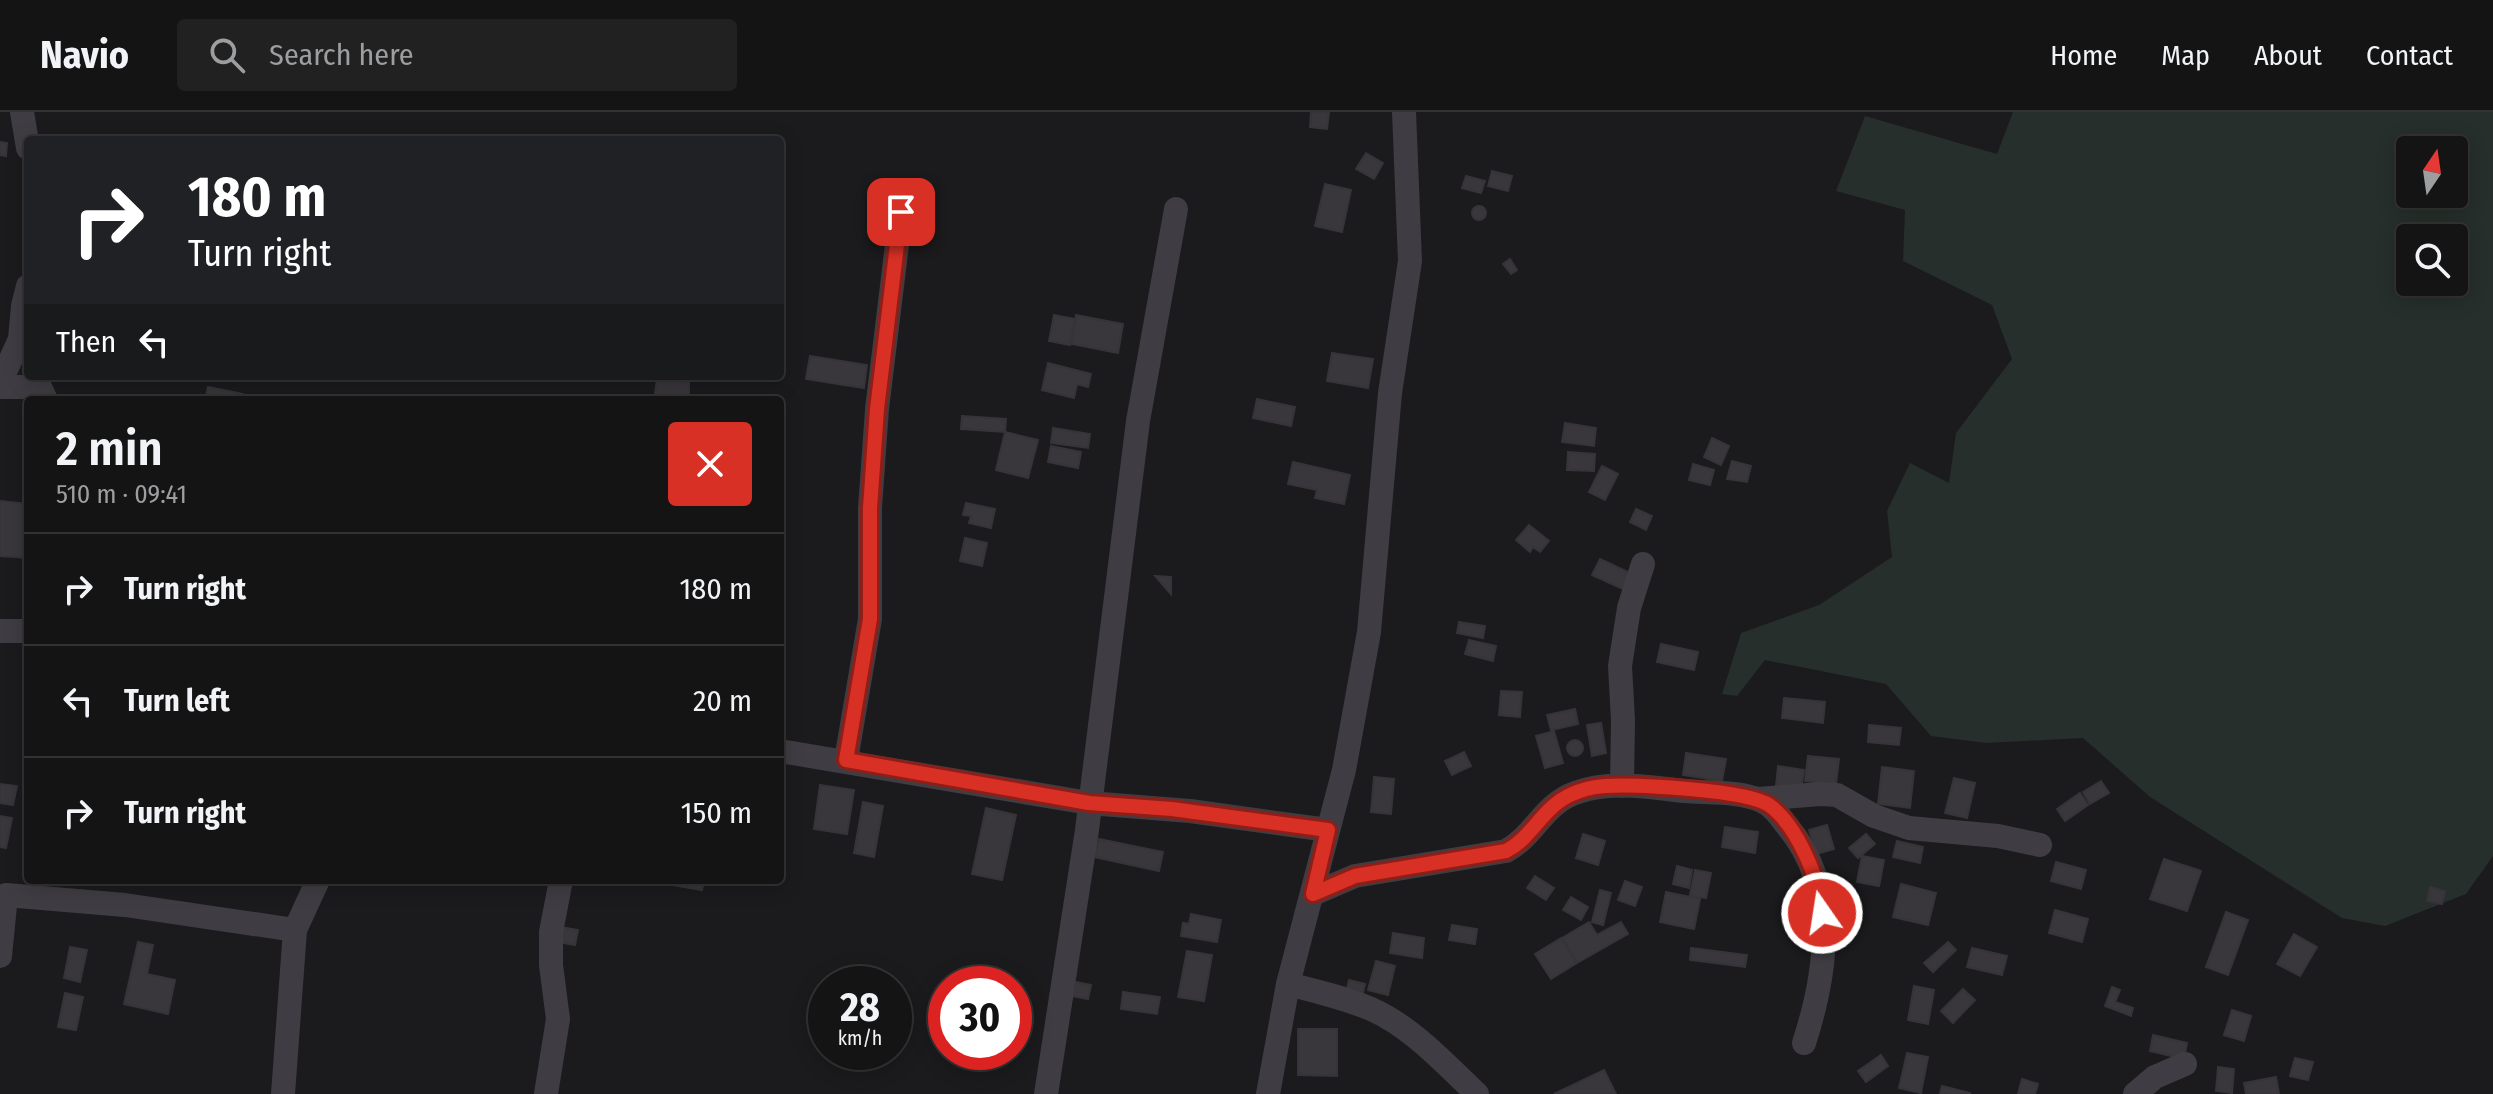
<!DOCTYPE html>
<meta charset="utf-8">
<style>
body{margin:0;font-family:"Fira Sans Condensed",sans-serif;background:#212122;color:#f1f3f6;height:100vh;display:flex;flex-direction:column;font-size:30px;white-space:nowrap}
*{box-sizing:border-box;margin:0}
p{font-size:26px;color:#9d9ea0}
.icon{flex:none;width:44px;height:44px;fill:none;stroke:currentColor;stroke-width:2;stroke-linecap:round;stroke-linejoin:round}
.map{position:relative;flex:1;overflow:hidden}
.details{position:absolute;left:24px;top:284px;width:760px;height:488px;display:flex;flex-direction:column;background:#141415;border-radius:8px;box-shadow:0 4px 20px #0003,0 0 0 2px #333334}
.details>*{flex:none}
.hud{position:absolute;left:24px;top:24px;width:760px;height:244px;border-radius:8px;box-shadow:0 4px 20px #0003,0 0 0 2px #333334;background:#202124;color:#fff;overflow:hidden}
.needle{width:52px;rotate:13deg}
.buttons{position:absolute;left:2396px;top:24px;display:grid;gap:16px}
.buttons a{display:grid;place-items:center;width:72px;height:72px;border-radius:8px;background:#141415;box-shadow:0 4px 20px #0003,0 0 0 2px #333334;font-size:40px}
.speed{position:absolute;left:808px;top:854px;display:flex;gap:16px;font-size:40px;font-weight:700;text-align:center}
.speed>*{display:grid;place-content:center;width:104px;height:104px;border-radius:50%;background:#141415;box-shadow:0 4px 20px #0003,0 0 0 2px #333334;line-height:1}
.speed small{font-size:20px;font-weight:400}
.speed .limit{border:12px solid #d22;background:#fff;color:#111}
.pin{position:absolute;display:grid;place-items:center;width:68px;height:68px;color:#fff;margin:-34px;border-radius:16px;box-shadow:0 4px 12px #0006}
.me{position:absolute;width:88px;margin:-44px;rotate:347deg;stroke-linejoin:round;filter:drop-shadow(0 0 6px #0008)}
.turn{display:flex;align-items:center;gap:28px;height:168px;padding:0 32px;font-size:36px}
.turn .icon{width:104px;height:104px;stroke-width:2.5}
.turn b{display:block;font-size:56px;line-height:68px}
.then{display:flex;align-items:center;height:76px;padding:0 32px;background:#0003;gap:16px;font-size:30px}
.round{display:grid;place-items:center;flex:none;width:84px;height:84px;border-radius:8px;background:#212122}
.overview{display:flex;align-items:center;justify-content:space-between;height:136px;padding:0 32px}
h1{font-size:48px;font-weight:600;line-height:60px}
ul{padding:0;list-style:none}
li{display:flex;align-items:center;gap:24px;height:112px;padding:0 32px;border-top:2px solid #333334}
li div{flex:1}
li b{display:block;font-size:30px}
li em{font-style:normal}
header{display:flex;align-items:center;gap:48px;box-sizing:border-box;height:112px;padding:0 40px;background:#141415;border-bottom:2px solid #333334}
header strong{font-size:38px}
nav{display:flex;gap:44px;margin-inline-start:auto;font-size:28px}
.search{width:560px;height:72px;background:#212122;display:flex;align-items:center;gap:20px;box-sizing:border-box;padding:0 28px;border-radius:8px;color:#9d9ea0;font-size:30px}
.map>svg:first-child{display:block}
.green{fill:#262f2b;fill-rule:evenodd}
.building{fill:#39373b;stroke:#363438;stroke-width:2}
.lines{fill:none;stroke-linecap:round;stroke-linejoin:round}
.street{stroke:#3f3d43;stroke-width:24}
.route-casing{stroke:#8d1f18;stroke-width:20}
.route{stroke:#d93025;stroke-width:14}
</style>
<header>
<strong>Navio</strong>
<div class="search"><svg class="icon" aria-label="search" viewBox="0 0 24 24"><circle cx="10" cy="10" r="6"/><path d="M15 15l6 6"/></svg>Search here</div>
<nav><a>Home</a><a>Map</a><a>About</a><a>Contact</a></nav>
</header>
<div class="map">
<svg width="2493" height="982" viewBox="0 0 2493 982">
<rect width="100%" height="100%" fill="#1b1a1c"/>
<path class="green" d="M2013,0H2493V744L2466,782L2385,814L2342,806L2150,685L2083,626L1986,631L1931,624L1886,572L1765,548L1737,584L1722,582L1741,521L1819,493L1892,445L1887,399L1910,351L1949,371L1956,321L2012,247L1992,193L1903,149L1905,98L1836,79L1865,4L1997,42ZM2410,38H2454V82H2410ZM2410,126H2454V170H2410Z"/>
<path class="building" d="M1311,0H1329L1327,17L1310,15Z
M0,30L7,31L6,44L0,43Z
M1366,41L1383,51L1374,67L1356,57Z
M1492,59L1512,64L1508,79L1488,74Z
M1466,64L1485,69L1481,81L1462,76Z
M1325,72L1351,78L1342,120L1315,114Z
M1472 101a7 7 0 1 1 14 0a7 7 0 1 1-14 0Z
M1510,147L1517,158L1511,162L1503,152Z
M1054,203L1075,207L1070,233L1049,229Z
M1076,203L1123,212L1118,241L1072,232Z
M1332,241L1373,247L1368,276L1327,269Z
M810,244L867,253L864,276L806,267Z
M1048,251L1091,262L1088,275L1077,272L1074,286L1042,278Z
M657,267L689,271V288H654Z
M208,275L243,282L241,288H205Z
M1257,287L1295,295L1291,314L1253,306Z
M962,304L1006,307L1005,320L961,317Z
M1565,311L1596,316L1594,334L1562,330Z
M1053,316L1090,322L1088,336L1051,331Z
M1005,320L1038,328L1028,366L996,358Z
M1712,326L1729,334L1721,353L1704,345Z
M1051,334L1081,340L1078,356L1048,350Z
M1568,340L1595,342L1594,359L1567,358Z
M1732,349L1751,354L1747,370L1727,367Z
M1293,350L1350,363L1344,392L1315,386L1317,378L1288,372Z
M1693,352L1714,358L1710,373L1689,368Z
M1602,354L1618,362L1605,388L1589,380Z
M0,389L28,392V446L0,444Z
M966,391L995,397L991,416L969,411L971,404L963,403Z
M1636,397L1652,404L1646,418L1630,410Z
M1529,413L1549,429L1540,440L1533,435L1530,440L1516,428Z
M965,426L987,431L982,454L960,449Z
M1600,447L1632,462L1625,478L1592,463Z
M1155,464L1171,465V482Z
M1459,510L1485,514L1483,526L1457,521Z
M1469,528L1496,534L1493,549L1465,542Z
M1661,532L1698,540L1694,558L1657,550Z
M1501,579L1522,580L1520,605L1499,603Z
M1784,586L1825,590L1823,611L1782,606Z
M1575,597L1578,612L1551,618L1547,603Z
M1601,611L1606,641L1592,644L1587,613Z
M1869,613L1901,616L1899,633L1868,630Z
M1554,619L1563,651L1545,656L1536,624Z
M1567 636a8 8 0 1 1 16 0a8 8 0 1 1-16 0Z
M1464,640L1471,654L1452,663L1445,649Z
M1686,641L1726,647L1722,669L1683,663Z
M1808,644L1839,647L1836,673L1805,669Z
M1778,654L1804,658L1801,677L1776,674Z
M1882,655L1914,659L1910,696L1878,692Z
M1374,665L1394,667L1391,702L1371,700Z
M1954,666L1975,671L1967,706L1945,701Z
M2101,669L2109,681L2090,692L2083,680Z
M0,672L17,674L13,693L0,691Z
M820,673L854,678L847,722L814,717Z
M2080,681L2088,693L2065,709L2057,697Z
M863,690L883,694L874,745L854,741Z
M986,696L1016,703L1002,768L972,762Z
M0,704L12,706L6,736L0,735Z
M1827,713L1834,737L1816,742L1809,718Z
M1725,715L1758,720L1755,741L1722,735Z
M1583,722L1605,729L1598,753L1576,746Z
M1866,722L1875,732L1858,746L1849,736Z
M1099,727L1163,740L1159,759L1094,745Z
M1897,729L1923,735L1920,751L1893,745Z
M1862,744L1884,748L1879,774L1857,770Z
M2164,747L2201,759L2187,799L2150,787Z
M2056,750L2086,758L2081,777L2051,769Z
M1677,754L1692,758L1689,776L1673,772Z
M1695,758L1711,761L1706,786L1690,783Z
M1535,764L1554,776L1546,788L1527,776Z
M668,768H704L702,778L667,772Z
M1625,769L1642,775L1635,794L1618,788Z
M1901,772L1936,781L1928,813L1893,805Z
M2430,775L2445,779L2442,792L2427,789Z
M1600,778L1611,781L1603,813L1592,810Z
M1666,780L1700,787L1694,817L1660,810Z
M1571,785L1588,795L1581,808L1563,798Z
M2055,798L2088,807L2082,830L2049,821Z
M2226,800L2248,808L2228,863L2206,855Z
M1191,802L1221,808L1217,830L1181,824L1183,811L1189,812Z
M1589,810L1597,823L1621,810L1628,822L1577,851L1562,826Z
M1452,813L1477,817L1475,832L1449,828Z
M561,815L578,818L575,833L558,830Z
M1393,821L1424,826L1422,846L1390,841Z
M2294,822L2317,835L2300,864L2277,852Z
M1561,826L1577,851L1551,867L1535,842Z
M138,830L153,833L147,862L175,868L168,902L124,892Z
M1948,830L1956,838L1933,860L1924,851Z
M70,835L87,838L80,870L64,866Z
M1691,836L1747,843L1745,855L1690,848Z
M1972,836L2007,844L2002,863L1967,855Z
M1187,839L1212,843L1204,889L1178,885Z
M1376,849L1395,854L1388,883L1368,878Z
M1349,868L1365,872L1362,885L1346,881Z
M1076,870L1091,873L1088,887L1072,884Z
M1914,874L1934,878L1928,912L1908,908Z
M2112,875L2120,878L2115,890L2133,896L2131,904L2105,894Z
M1963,877L1975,888L1953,911L1941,899Z
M1123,880L1160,885L1157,902L1121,897Z
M65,881L83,885L76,918L58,915Z
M2232,898L2251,904L2244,929L2224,923Z
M1298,917H1337V964L1298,963Z
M2153,923L2187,931L2184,947L2150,939Z
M1907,941L1928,945L1921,981L1899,976Z
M1881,943L1888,954L1866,970L1858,959Z
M2295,946L2313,950L2308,968L2290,964Z
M2218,955L2234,957L2232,981L2216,979Z
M1604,958L1616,982H1554Z
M2276,965L2279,982H2246L2244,971Z
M2022,967L2038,972L2035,982H2018Z
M1942,974L1970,981V982H1940Z"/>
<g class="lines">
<path class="street" d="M22,0L28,36
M0,271L20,227L23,194L28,174
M0,275H40L46,288
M0,519H28
M780,639L1089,691L1190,699L1328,718
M846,648L870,507V396L877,297L901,100
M1622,674L1623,608L1620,554L1629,496L1643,452
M1758,687L1820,682L1837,683L1874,704L1909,716L1998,724L2040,733
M1313,782L1355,764L1506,739C1533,725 1544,692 1575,681C1609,668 1648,675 1684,679C1708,681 1740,679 1762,689C1774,695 1780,705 1788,715C1839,777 1827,860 1804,931
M0,844L6,783L125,793L295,818
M1288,872C1316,879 1345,886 1371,897C1412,915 1445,952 1477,982
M283,982L295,818L318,768
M546,982L558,907L551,853V820L561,768
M1046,982L1087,718L1138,309L1176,97
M1268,982L1288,872L1344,658L1369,520L1390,281L1410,149L1404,0
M2135,982L2155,965L2185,952"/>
</g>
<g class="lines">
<defs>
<path id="route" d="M901,100L877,297L870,396V507L846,648L1089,691L1172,697L1328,718L1313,782L1355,764L1506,739C1532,726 1542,696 1570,683C1580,678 1593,675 1605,674C1635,672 1747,678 1769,693C1797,713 1820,768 1822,801"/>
</defs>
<use href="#route" class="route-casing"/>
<use href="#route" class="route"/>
</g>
</svg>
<div class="buttons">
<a><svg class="needle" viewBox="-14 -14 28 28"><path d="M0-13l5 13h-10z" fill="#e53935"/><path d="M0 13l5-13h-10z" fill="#9d9ea0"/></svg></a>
<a><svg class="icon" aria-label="search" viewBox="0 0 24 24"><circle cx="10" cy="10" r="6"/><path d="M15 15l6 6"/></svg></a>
</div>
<div class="speed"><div>28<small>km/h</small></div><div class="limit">30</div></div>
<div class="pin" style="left:901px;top:100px;background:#d93025"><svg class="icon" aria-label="arrive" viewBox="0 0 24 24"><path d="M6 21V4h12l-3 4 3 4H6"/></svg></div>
<svg class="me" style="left:1822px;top:801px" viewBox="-20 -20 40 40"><circle r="17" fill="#d93025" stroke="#fff" stroke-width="3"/><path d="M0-11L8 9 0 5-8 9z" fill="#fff"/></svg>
<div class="hud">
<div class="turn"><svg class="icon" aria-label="right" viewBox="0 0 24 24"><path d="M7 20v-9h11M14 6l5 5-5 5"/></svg><div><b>180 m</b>Turn right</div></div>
<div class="then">Then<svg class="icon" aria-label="left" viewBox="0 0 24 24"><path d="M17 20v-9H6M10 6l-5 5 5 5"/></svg></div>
</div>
<section class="details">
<div class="overview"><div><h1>2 min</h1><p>510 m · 09:41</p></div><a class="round" style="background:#d93025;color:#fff"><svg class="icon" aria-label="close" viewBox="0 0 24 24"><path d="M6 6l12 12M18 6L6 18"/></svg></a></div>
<ul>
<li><svg class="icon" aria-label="right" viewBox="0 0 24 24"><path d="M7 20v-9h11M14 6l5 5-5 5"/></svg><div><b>Turn right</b></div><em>180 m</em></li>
<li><svg class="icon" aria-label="left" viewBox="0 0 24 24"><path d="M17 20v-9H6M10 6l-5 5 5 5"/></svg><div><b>Turn left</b></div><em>20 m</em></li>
<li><svg class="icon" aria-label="right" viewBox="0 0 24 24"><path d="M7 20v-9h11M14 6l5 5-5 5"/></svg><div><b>Turn right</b></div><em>150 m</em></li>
</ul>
</section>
</div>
